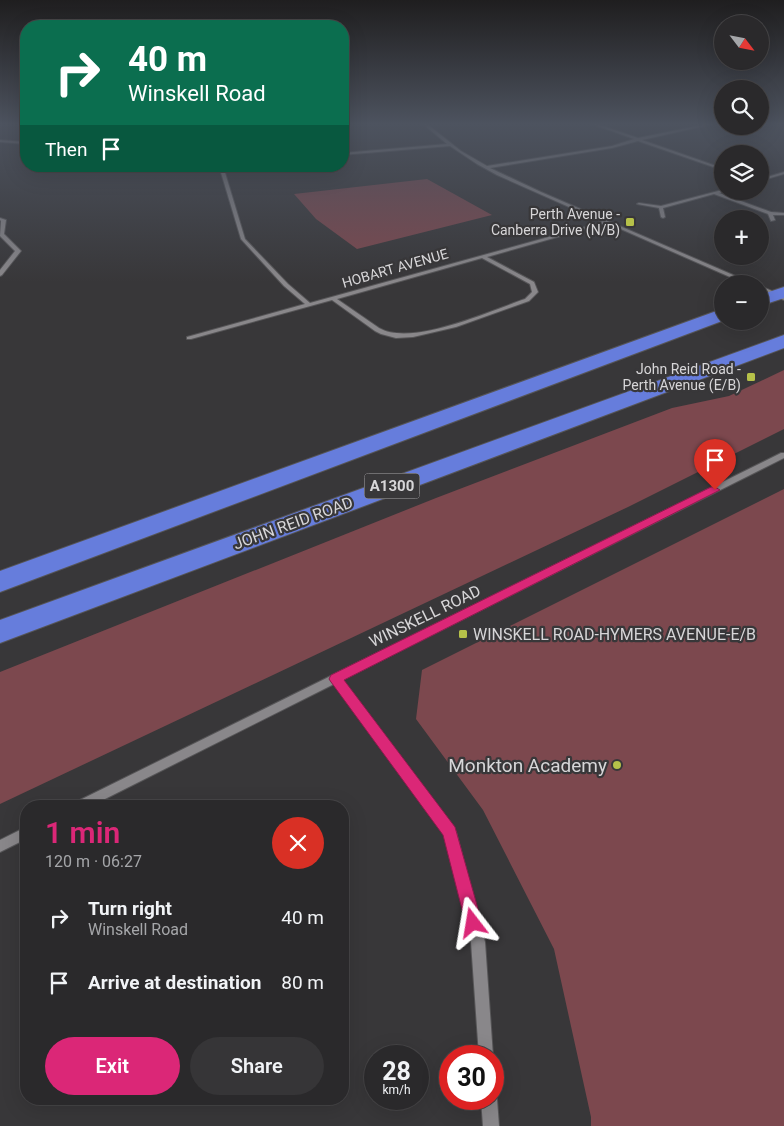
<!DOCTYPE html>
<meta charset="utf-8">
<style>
body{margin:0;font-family:Roboto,sans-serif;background:#363537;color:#f1f3f6;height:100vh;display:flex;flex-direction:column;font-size:19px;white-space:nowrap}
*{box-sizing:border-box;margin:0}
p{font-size:16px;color:#a5a6a9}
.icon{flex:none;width:28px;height:28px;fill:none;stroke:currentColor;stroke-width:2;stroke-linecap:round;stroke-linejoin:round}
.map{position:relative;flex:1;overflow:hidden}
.side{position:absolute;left:20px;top:800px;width:329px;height:305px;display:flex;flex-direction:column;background:#2a292b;border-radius:20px;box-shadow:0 5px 20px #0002,0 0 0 1px #464547}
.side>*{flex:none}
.guide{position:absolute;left:20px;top:20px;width:329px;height:152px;border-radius:20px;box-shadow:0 5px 20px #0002,0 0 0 1px #464547;background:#0b6e4f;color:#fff;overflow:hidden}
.needle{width:32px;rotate:122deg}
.fabs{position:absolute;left:714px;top:15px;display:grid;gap:10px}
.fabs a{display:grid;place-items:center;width:55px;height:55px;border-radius:50%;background:#2a292b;box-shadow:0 5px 20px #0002,0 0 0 1px #464547;font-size:25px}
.speed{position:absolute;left:364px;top:1045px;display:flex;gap:10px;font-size:25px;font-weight:700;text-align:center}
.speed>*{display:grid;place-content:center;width:65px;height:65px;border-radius:50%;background:#2a292b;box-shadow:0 5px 20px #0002,0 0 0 1px #464547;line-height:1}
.speed small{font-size:12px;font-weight:400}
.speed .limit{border:8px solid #d22;background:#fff;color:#111}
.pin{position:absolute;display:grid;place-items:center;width:42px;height:42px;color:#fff;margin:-51px -21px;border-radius:50% 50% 50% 0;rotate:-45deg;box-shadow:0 0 5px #0007}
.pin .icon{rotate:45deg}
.me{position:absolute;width:55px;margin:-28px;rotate:346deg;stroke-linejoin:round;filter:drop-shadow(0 0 4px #0008)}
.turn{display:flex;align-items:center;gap:18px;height:105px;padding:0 25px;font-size:22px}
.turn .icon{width:65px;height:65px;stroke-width:2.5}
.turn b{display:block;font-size:35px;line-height:42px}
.then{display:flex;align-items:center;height:48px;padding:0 25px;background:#0003;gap:10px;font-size:19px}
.round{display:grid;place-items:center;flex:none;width:52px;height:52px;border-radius:26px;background:#363537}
.head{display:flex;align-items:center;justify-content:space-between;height:85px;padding:0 25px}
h1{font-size:30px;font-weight:600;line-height:38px;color:#db2777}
.primary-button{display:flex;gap:10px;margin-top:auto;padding:10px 25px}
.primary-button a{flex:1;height:58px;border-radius:30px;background:#db2777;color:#fff;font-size:20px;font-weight:600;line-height:58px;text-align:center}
.primary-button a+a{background:#363537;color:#f1f3f6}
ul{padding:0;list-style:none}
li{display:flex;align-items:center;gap:15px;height:65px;padding:0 25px}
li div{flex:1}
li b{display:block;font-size:19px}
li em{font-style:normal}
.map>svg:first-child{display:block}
.green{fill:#7c484e}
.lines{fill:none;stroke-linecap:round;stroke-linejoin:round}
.minor-casing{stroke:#565557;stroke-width:2}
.highway-casing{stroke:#565557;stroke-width:2}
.minor{fill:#89878a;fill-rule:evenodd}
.highway{fill:#667ddc;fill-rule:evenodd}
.route{fill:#db2777;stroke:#8e194d}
.poi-dot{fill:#b6c149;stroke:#383739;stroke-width:2}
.labels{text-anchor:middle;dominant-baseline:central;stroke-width:4.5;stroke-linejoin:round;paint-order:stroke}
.far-poi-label{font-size:14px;fill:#d7d6d8;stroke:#383739;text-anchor:end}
.far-street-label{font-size:14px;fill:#d7d6d8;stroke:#383739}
.shield{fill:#383739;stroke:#a7a6a8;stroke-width:1}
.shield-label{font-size:15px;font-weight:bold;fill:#d7d6d8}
.street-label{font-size:16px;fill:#d7d6d8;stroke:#383739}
.poi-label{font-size:16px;fill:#d7d6d8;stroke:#383739;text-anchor:start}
.near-poi-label{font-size:19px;fill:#d7d6d8;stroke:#383739;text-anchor:end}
</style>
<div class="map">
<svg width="784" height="1126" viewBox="0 0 784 1126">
<rect width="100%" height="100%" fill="#383739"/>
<path class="green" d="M427,179L492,215L357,249L316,219L294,194Z
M784,370V429L628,507L0,804V672L436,498L672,408L729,396Z
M784,489V1126H591V1117L554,949L483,810L416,719L422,670Z"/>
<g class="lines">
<defs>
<path id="minor" d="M423,124H427L461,151L487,166L612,146L634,139L592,124H597L638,138L707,124H713L642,140L722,168V170L638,141L612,148L490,168L541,192L754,284H746L607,223L487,257L534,282L538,292L529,301L456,327L413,337L396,338L381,334L375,331L332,300L191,339H187V337L305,304L284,286L241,239L219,166H223L245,239L288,284L310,303L603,222L497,175L477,164L450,146L342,155V153L447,144ZM482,258L530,284L532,292L525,299C490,311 412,347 379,328L337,299Z
M0,140L26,142V144L0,142Z
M784,172V174L760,181V179Z
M722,190L724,192L719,193L771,212L784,213V215H773L775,220L771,221L768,214L714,194L663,208L665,217L663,218L661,217L659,208L637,204L639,203L661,206Z
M0,218L6,220L4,234L21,251L2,275L0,276V270L15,251L0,236L1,221L0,220Z
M760,286L784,296V300L760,290Z
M781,453H784V458L342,680L456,832L485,942L493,1056L492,1058V1056H479L471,942L445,834L334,684L91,806H74L76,802Z
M26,827V839L0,852V840Z
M492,1093L494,1094L497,1099L499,1126H483L481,1099H492Z"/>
<path id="highway" d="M784,287V298L760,306V295Z
M722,309V321L0,592V571Z
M784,335V348L0,643V620Z"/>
</defs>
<use href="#minor" class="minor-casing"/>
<use href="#highway" class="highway-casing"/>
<use href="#minor" class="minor"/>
<use href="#highway" class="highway"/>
</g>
<linearGradient id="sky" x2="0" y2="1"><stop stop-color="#1f1e1f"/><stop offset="0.44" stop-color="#4d535f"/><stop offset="1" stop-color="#4d535f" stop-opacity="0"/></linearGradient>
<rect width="784" height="282" fill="url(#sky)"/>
<path class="route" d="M711,487H715L720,490L344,680L455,827L482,923L479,929L473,932L467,929L443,835L331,682L329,679L331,675Z"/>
<g class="poi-dot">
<rect x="625" y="217" width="10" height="10" rx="2.5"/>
<rect x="746" y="372" width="10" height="10" rx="2.5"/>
<rect x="458" y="629" width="10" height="10" rx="2.5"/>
<circle cx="617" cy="765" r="5"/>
</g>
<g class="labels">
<g class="far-poi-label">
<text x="620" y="214">Perth Avenue -<tspan x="620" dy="16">Canberra Drive (N/B)</tspan></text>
<text x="741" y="369">John Reid Road -<tspan x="741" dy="16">Perth Avenue (E/B)</tspan></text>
</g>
<g class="far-street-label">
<text transform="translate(395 268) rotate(-16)">HOBART AVENUE</text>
</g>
<rect class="shield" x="364.5" y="473.5" width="55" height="25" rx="4"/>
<g class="shield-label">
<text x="392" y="486">A1300</text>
</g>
<g class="street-label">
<text transform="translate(293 523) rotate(-20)">JOHN REID ROAD</text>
<text transform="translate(425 616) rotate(-26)">WINSKELL ROAD</text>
</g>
<g class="poi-label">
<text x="473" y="634">WINSKELL ROAD-HYMERS AVENUE-E/B</text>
</g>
<g class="near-poi-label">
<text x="607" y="765">Monkton Academy</text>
</g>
</g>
</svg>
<div class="fabs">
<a><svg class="needle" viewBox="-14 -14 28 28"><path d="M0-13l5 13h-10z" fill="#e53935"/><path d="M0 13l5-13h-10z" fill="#a5a6a9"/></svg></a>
<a><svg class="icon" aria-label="search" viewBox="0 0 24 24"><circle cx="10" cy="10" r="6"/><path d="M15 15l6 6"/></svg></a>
<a><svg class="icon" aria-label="layers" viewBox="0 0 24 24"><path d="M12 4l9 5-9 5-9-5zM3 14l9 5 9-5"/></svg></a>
<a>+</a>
<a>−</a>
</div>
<div class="speed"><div>28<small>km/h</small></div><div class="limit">30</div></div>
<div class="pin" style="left:715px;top:490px;background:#d93025"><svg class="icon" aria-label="arrive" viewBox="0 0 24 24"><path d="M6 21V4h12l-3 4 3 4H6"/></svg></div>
<svg class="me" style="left:473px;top:923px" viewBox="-20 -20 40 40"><path d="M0-17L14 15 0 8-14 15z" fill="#db2777" stroke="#fff" stroke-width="4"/></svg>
<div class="guide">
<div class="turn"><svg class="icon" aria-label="right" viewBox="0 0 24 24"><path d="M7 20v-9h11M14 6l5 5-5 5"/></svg><div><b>40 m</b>Winskell Road</div></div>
<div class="then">Then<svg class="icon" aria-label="arrive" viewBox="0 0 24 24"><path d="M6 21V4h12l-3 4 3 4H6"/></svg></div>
</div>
<section class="side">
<div class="head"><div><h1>1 min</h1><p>120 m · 06:27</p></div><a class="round" style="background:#d93025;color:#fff"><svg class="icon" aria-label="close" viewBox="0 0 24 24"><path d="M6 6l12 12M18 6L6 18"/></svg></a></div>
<ul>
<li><svg class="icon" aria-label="right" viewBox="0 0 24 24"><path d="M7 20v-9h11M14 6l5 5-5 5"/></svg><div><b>Turn right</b><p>Winskell Road</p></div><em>40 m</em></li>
<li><svg class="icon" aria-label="arrive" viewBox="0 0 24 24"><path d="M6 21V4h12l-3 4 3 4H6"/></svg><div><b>Arrive at destination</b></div><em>80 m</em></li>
</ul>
<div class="primary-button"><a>Exit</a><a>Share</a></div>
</section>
</div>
